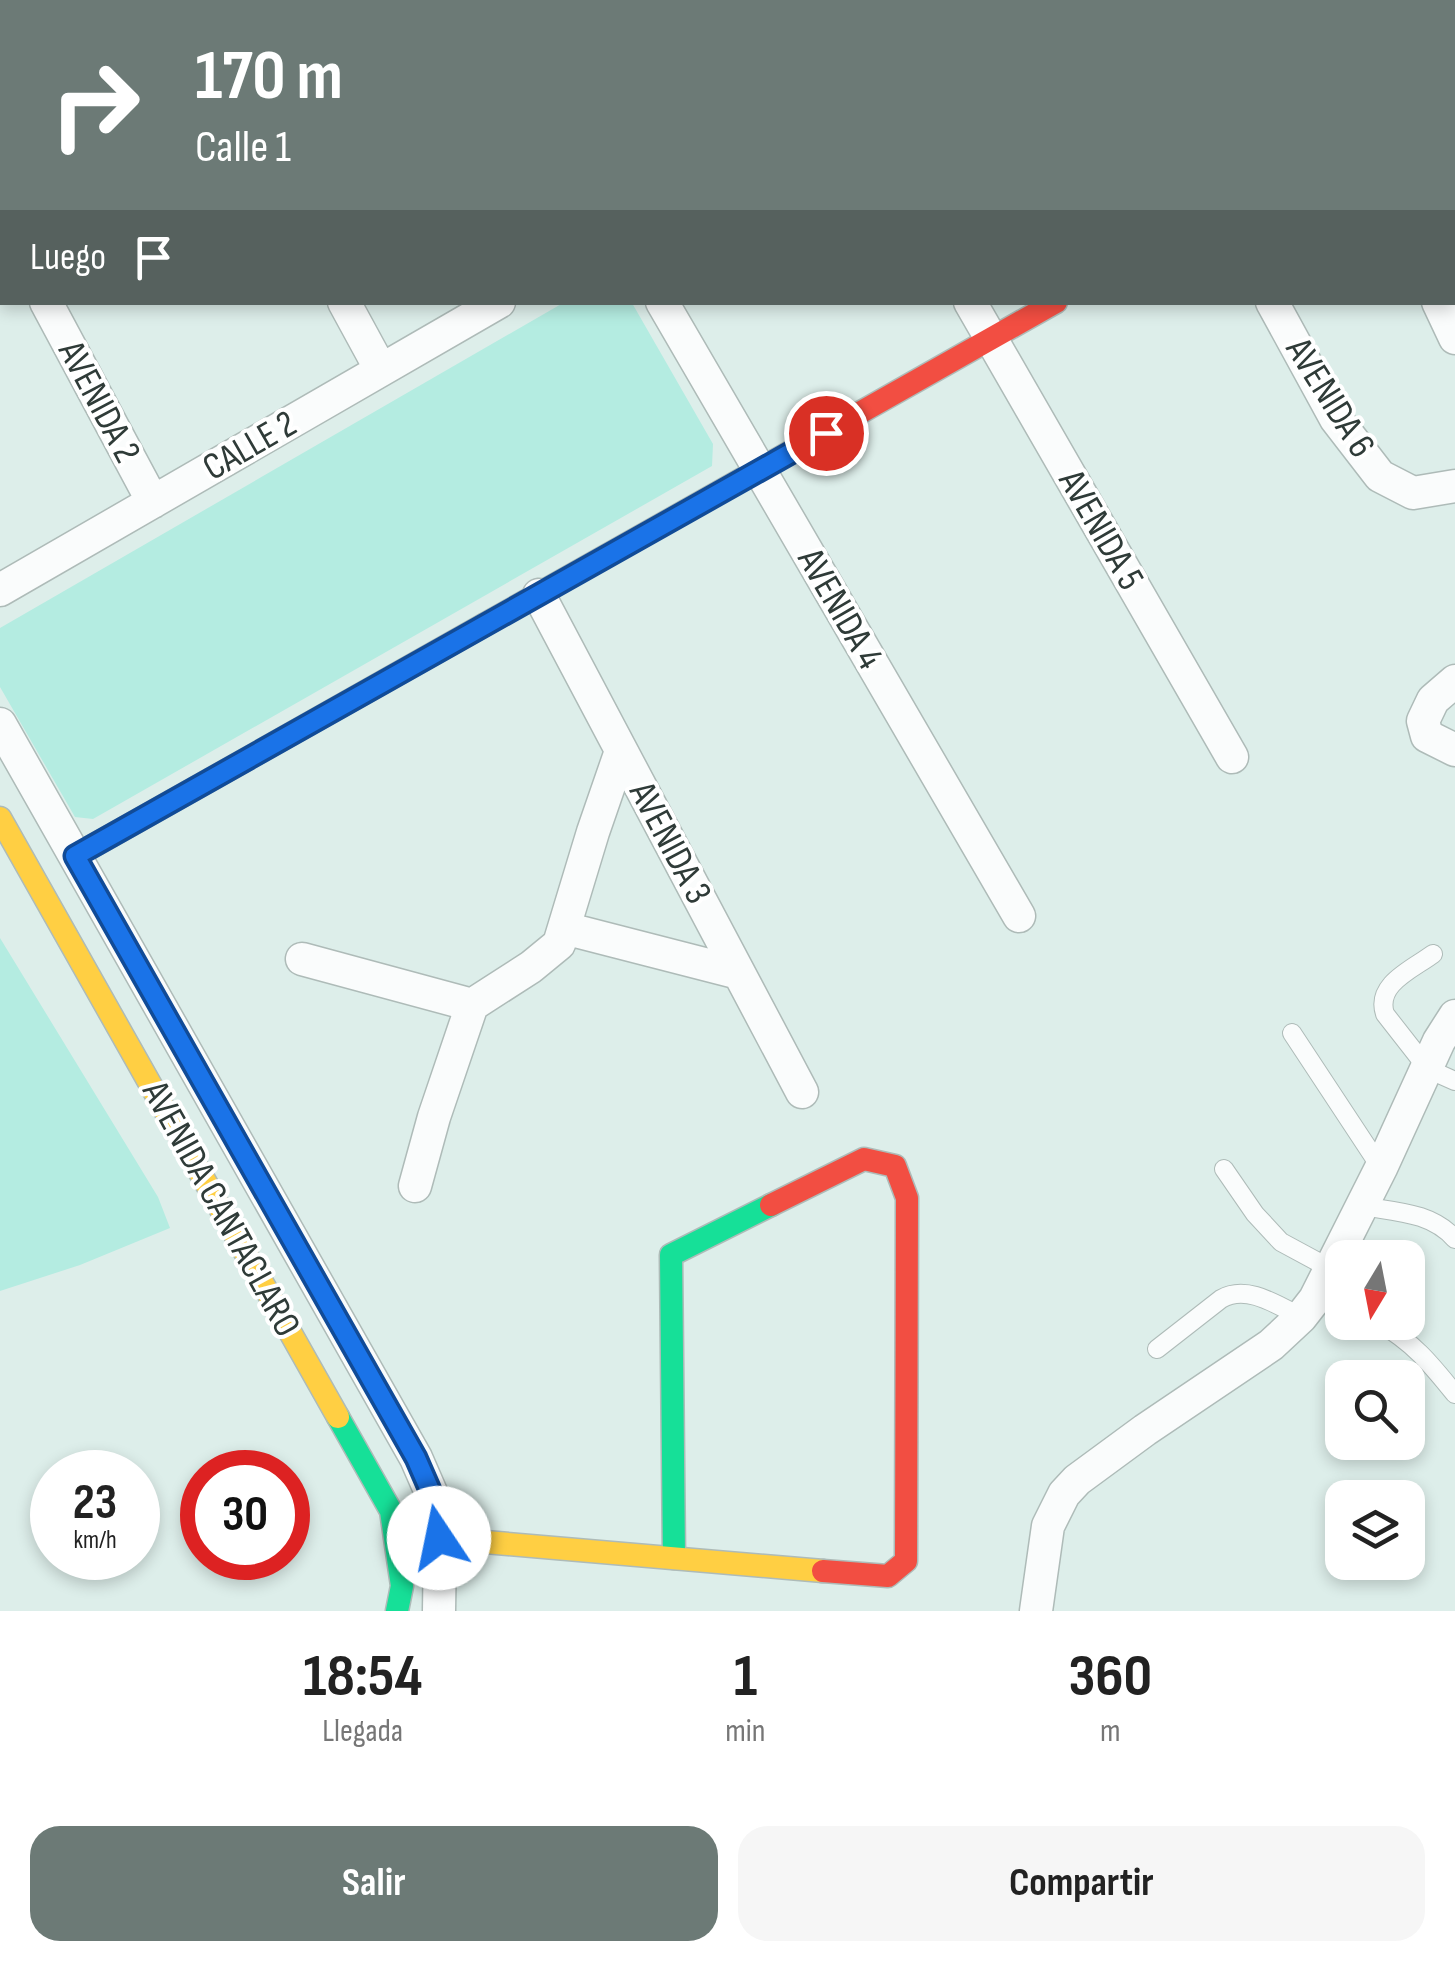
<!DOCTYPE html>
<html lang="es">
<style>
body{margin:0;font-family:"Sofia Sans Condensed",sans-serif;background:#f6f6f6;color:#222;height:100vh;display:flex;flex-direction:column;font-size:38px;white-space:nowrap}
*{box-sizing:border-box;margin:0}
p{font-size:32px;color:#767676}
.icon{flex:none;width:55px;height:55px;fill:none;stroke:currentColor;stroke-width:2;stroke-linecap:round;stroke-linejoin:round}
.map{position:relative;height:1611px;overflow:hidden}
.panel{display:flex;flex-direction:column;background:#fff;flex:1}
.panel>*{flex:none}
.guide{position:absolute;left:0px;top:0px;width:1455px;height:305px;box-shadow:0 5px 15px #0003;background:#6c7a76;color:#fff;overflow:hidden}
.needle{width:65px;rotate:190deg}
.fabs{position:absolute;left:1325px;top:1240px;display:grid;gap:20px}
.fabs a{display:grid;place-items:center;width:100px;height:100px;border-radius:20px;background:#fff;box-shadow:0 5px 15px #0003;font-size:50px}
.speed{position:absolute;left:30px;top:1450px;display:flex;gap:20px;font-size:50px;font-weight:700;text-align:center}
.speed>*{display:grid;place-content:center;width:130px;height:130px;border-radius:50%;background:#fff;box-shadow:0 5px 15px #0003;line-height:1}
.speed small{font-size:25px;font-weight:400}
.speed .limit{border:15px solid #d22;background:#fff;color:#111}
.pin{position:absolute;display:grid;place-items:center;width:85px;height:85px;color:#fff;margin:-42px;border:5px solid #fff;border-radius:50%;box-shadow:0 2px 10px #0007}
.me{position:absolute;width:110px;margin:-55px;rotate:349deg;stroke-linejoin:round;filter:drop-shadow(0 0 8px #0008)}
.turn{display:flex;align-items:center;gap:35px;height:210px;padding:0 30px;font-size:45px}
.turn .icon{width:130px;height:130px;stroke-width:2.5}
.turn b{display:block;font-size:70px;line-height:85px}
.then{display:flex;align-items:center;height:95px;padding:0 30px;background:#0003;gap:20px;font-size:38px}
.eta{display:flex;justify-content:space-evenly;align-items:center;height:170px;text-align:center}
.eta b{font-size:60px;font-weight:700;line-height:70px}
.cta{display:flex;gap:20px;margin-top:auto;padding:20px 30px}
.cta a{flex:1;height:115px;border-radius:30px;background:#6c7a76;color:#fff;font-size:40px;font-weight:700;line-height:115px;text-align:center}
.cta a+a{background:#f6f6f6;color:#222}
.map>svg:first-child{display:block}
.green{fill:#b4ece1}
.lines{fill:none;stroke-linecap:round;stroke-linejoin:round}
.lane-casing{stroke:#aebbb8;stroke-width:20}
.street-casing{stroke:#aebbb8;stroke-width:35}
.fast-casing{stroke:#aebbb8;stroke-width:25}
.slow-casing{stroke:#aebbb8;stroke-width:25}
.jam-casing{stroke:#aebbb8;stroke-width:25}
.lane{stroke:#fafcfc;stroke-width:18}
.street{stroke:#fafcfc;stroke-width:32}
.fast{stroke:#16e098;stroke-width:22}
.slow{stroke:#ffcf43;stroke-width:22}
.jam{stroke:#f24e42;stroke-width:22}
.route-casing{stroke:#114b97;stroke-width:25}
.route{stroke:#1a73e8;stroke-width:18}
.labels{text-anchor:middle;dominant-baseline:central;stroke-width:8;stroke-linejoin:round;paint-order:stroke}
.street-label{font-size:38px;fill:#2f3b38;stroke:#fff}
</style>
<div class="map">
<svg width="1455" height="1611" viewBox="0 0 1455 1611">
<rect width="100%" height="100%" fill="#ddeeea"/>
<path class="green" d="M563,303H632L713,444L712,466L93,819L75,817L0,687V628Z
M0,938L158,1197L170,1228L80,1265L0,1291Z"/>
<g class="lines">
<defs>
<path id="lane" d="M1433,954C1413,969 1375,984 1385,1014L1428,1069L1455,1081
M1292,1033L1381,1168
M1224,1169L1255,1214L1281,1242L1331,1269
M1362,1206C1396,1212 1431,1212 1455,1239
M1315,1299L1342,1309
M1378,1322C1414,1343 1430,1363 1455,1394
M1157,1349L1221,1299C1247,1284 1277,1305 1301,1317"/>
<path id="street" d="M178,0L180,2
M486,0L488,2
M796,0L798,2
M1099,0L1101,2
M1435,0L1437,2
M0,218L2,223
M46,302L153,502
M344,302L381,370
M662,302L1019,916
M970,302L1232,757
M1272,302L1336,419L1380,476L1413,493L1455,486
M1438,302L1455,338
M0,590L499,302
M539,595L802,1092
M1455,681L1433,700L1423,721L1427,736L1455,750
M0,724L416,1458L436,1504L440,1547L439,1611
M564,928L739,973
M302,959L472,1005
M415,1186L434,1117L472,1005L531,967L559,944L593,832L621,751
M1036,1611L1048,1526L1064,1494L1077,1480L1145,1430L1271,1345L1301,1317L1315,1299L1381,1168L1439,1041L1455,1016"/>
<path id="fast" d="M75,856L484,625
M338,1417L391,1511L402,1586L397,1611
M674,1558L671,1255L771,1205"/>
<path id="slow" d="M0,818L338,1417
M439,1538L823,1571"/>
<path id="jam" d="M484,625L1056,302
M771,1205L864,1159L895,1166L907,1198L906,1561L888,1576L823,1571"/>
</defs>
<use href="#lane" class="lane-casing"/>
<use href="#street" class="street-casing"/>
<use href="#fast" class="fast-casing"/>
<use href="#slow" class="slow-casing"/>
<use href="#jam" class="jam-casing"/>
<use href="#lane" class="lane"/>
<use href="#street" class="street"/>
<use href="#fast" class="fast"/>
<use href="#slow" class="slow"/>
<use href="#jam" class="jam"/>
</g>
<g class="lines">
<defs>
<path id="route" d="M439,1538L436,1504L416,1458L75,856L826,433"/>
</defs>
<use href="#route" class="route-casing"/>
<use href="#route" class="route"/>
</g>
<g class="labels">
<g class="street-label">
<text transform="translate(1330 398) rotate(58)">AVENIDA 6</text>
<text transform="translate(99 402) rotate(62)">AVENIDA 2</text>
<text transform="translate(250 446) rotate(-30)">CALLE 2</text>
<text transform="translate(1101 530) rotate(60)">AVENIDA 5</text>
<text transform="translate(840 609) rotate(60)">AVENIDA 4</text>
<text transform="translate(670 843) rotate(62)">AVENIDA 3</text>
<text transform="translate(221 1209) rotate(61)">AVENIDA CANTACLARO</text>
</g>
</g>
</svg>
<div class="fabs">
<a><svg class="needle" viewBox="-14 -14 28 28"><path d="M0-13l5 13h-10z" fill="#e53935"/><path d="M0 13l5-13h-10z" fill="#767676"/></svg></a>
<a><svg class="icon" aria-label="search" viewBox="0 0 24 24"><circle cx="10" cy="10" r="6"/><path d="M15 15l6 6"/></svg></a>
<a><svg class="icon" aria-label="layers" viewBox="0 0 24 24"><path d="M12 4l9 5-9 5-9-5zM3 14l9 5 9-5"/></svg></a>
</div>
<div class="speed"><div>23<small>km/h</small></div><div class="limit">30</div></div>
<div class="pin" style="left:826px;top:433px;background:#d93025"><svg class="icon" aria-label="arrive" viewBox="0 0 24 24"><path d="M6 21V4h12l-3 4 3 4H6"/></svg></div>
<svg class="me" style="left:439px;top:1538px" viewBox="-20 -20 40 40"><circle r="19" fill="#fff"/><path d="M0-13L10 11 0 6-10 11z" fill="#1a73e8"/></svg>
<div class="guide">
<div class="turn"><svg class="icon" aria-label="right" viewBox="0 0 24 24"><path d="M7 20v-9h11M14 6l5 5-5 5"/></svg><div><b>170 m</b>Calle 1</div></div>
<div class="then">Luego<svg class="icon" aria-label="arrive" viewBox="0 0 24 24"><path d="M6 21V4h12l-3 4 3 4H6"/></svg></div>
</div>
</div>
<section class="panel">
<div class="eta">
<div><b>18:54</b><p>Llegada</p></div>
<div><b>1</b><p>min</p></div>
<div><b>360</b><p>m</p></div>
</div>
<div class="cta"><a>Salir</a><a>Compartir</a></div>
</section>
